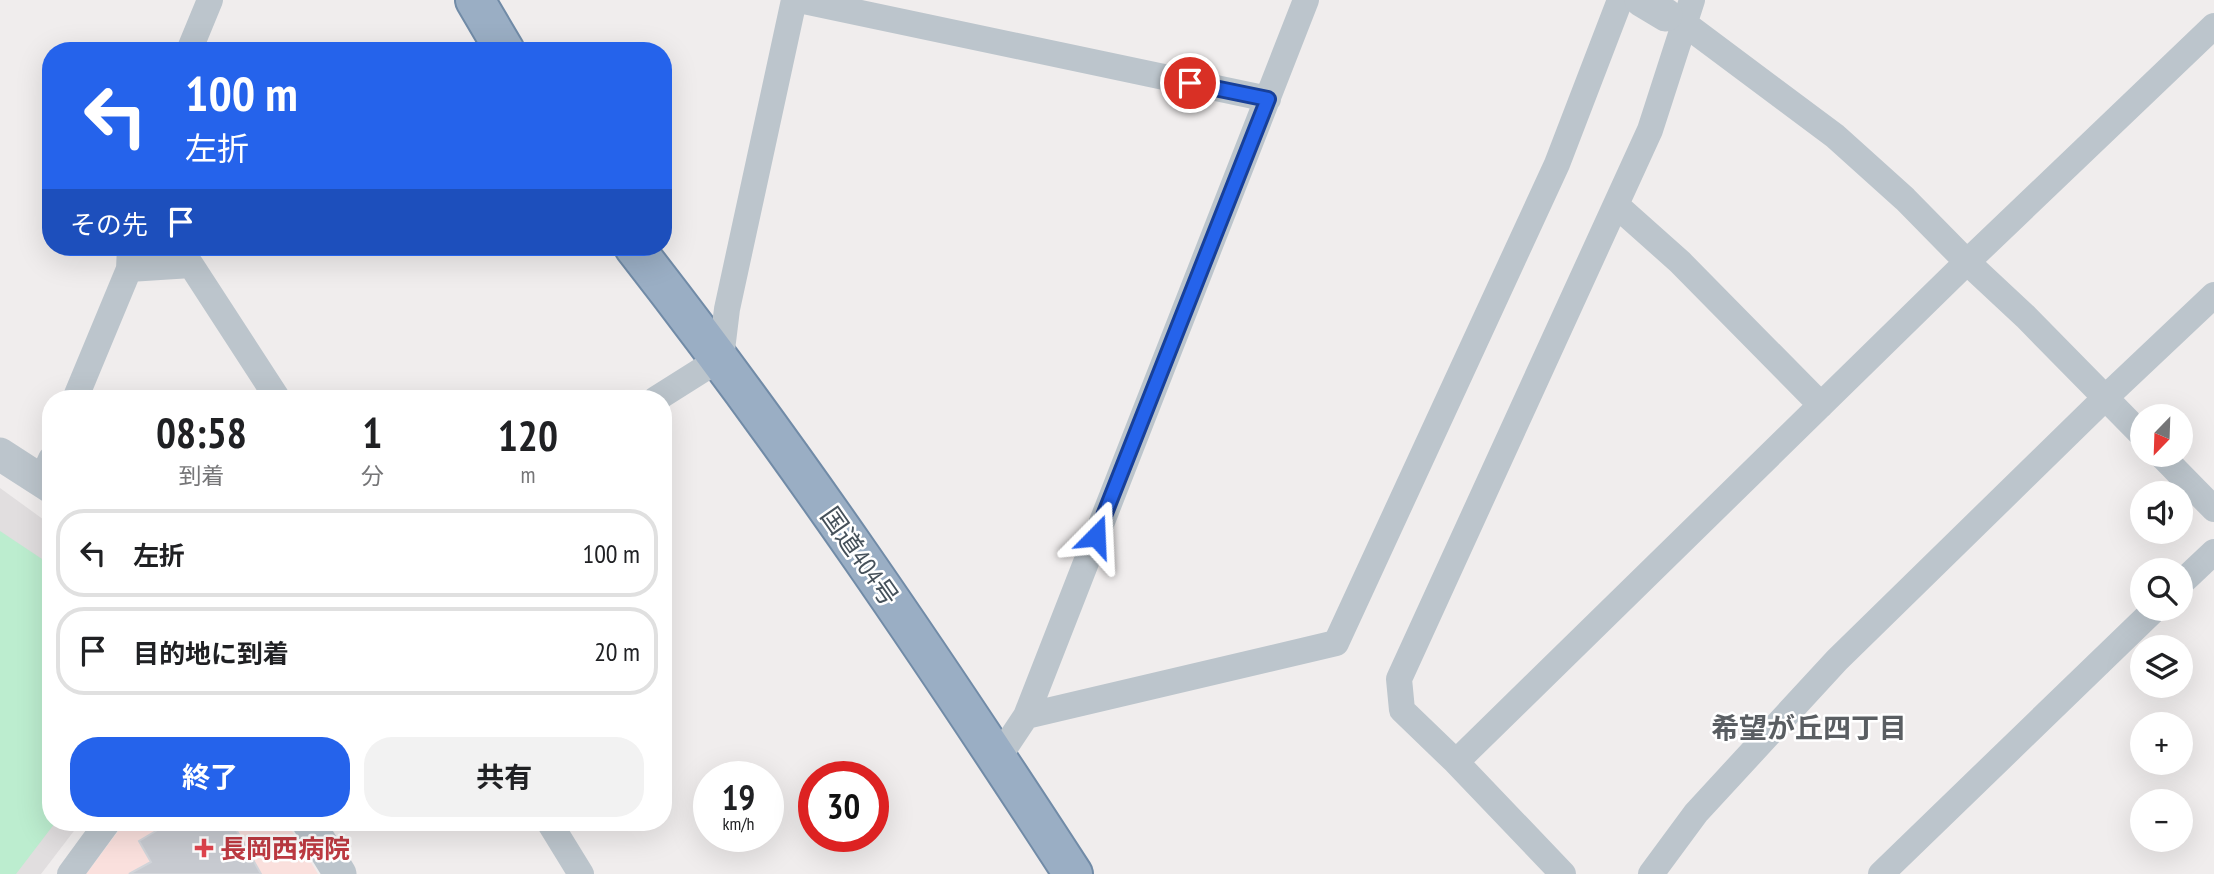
<!DOCTYPE html>
<html lang="ja">
<meta charset="utf-8">
<style>
body{margin:0;font-family:"PT Sans Narrow","Noto Sans JP",sans-serif;background:#f2f2f2;color:#202124;height:100vh;display:flex;flex-direction:column;font-size:26px;white-space:nowrap}
*{box-sizing:border-box;margin:0}
p{font-size:23px;color:#757577}
.icon{flex:none;width:38px;height:38px;fill:none;stroke:currentColor;stroke-width:2;stroke-linecap:round;stroke-linejoin:round}
.map{position:relative;flex:1;overflow:hidden}
.side{position:absolute;left:42px;top:390px;width:630px;height:441px;display:flex;flex-direction:column;background:#fff;border-radius:28px;box-shadow:0 7px 28px #0002}
.side>*{flex:none}
.top-card{position:absolute;left:42px;top:42px;width:630px;height:214px;border-radius:28px;box-shadow:0 7px 28px #0002;background:#2563eb;color:#fff;overflow:hidden}
.needle{width:46px;rotate:203deg}
.tools{position:absolute;left:2130px;top:404px;display:grid;gap:14px}
.tools a{display:grid;place-items:center;width:63px;height:63px;border-radius:50%;background:#fff;box-shadow:0 7px 28px #0002;font-size:35px}
.speed{position:absolute;left:693px;top:761px;display:flex;gap:14px;font-size:35px;font-weight:700;text-align:center}
.speed>*{display:grid;place-content:center;width:91px;height:91px;border-radius:50%;background:#fff;box-shadow:0 7px 28px #0002;line-height:1}
.speed small{font-size:18px;font-weight:400}
.speed .limit{border:10px solid #d22;background:#fff;color:#111}
.pin{position:absolute;display:grid;place-items:center;width:60px;height:60px;color:#fff;margin:-30px;border:4px solid #fff;border-radius:50%;box-shadow:0 2px 7px #0007}
.me{position:absolute;width:77px;margin:-38px;rotate:21deg;stroke-linejoin:round;filter:drop-shadow(0 0 5px #0008)}
.turn{display:flex;align-items:center;gap:24px;height:147px;padding:0 28px;font-size:32px}
.turn .icon{width:91px;height:91px;stroke-width:2.5}
.turn b{display:block;font-size:49px;line-height:60px}
.then{display:flex;align-items:center;height:66px;padding:0 28px;background:#0003;gap:14px;font-size:26px}
.eta{display:flex;justify-content:space-evenly;align-items:center;height:119px;text-align:center}
.eta b{font-size:42px;font-weight:700;line-height:49px}
.primary-button{display:flex;gap:14px;margin-top:auto;padding:14px 28px}
.primary-button a{flex:1;height:80px;border-radius:28px;background:#2563eb;color:#fff;font-size:28px;font-weight:700;line-height:80px;text-align:center}
.primary-button a+a{background:#f2f2f2;color:#202124}
ul{padding:0;list-style:none}
li{display:flex;align-items:center;gap:21px;height:88px;margin:0 14px 10px;padding:0 14px;border:4px solid #e0e0e0;border-radius:28px}
li div{flex:1}
li b{display:block;font-size:26px}
li em{font-style:normal}
.map>svg:first-child{display:block}
.education{fill:#e1dedf}
.medical{fill:#fae0dd}
.green{fill:#bcedcf}
.building{fill:#c7cad0;stroke:#d1d4d9;stroke-width:2}
.lines{fill:none;stroke-linecap:round;stroke-linejoin:round}
.trunk-casing{stroke:#718ba7;stroke-width:42}
.minor{stroke:#bcc5cc;stroke-width:26}
.tertiary{stroke:#bcc5cc;stroke-width:33}
.trunk{stroke:#9aaec4;stroke-width:38}
.route-casing{stroke:#184099;stroke-width:18}
.route{stroke:#2563eb;stroke-width:12}
.health-dot{fill:#e0444e;stroke:#fff;stroke-width:2.5}
.labels{text-anchor:middle;dominant-baseline:central;stroke-width:5;stroke-linejoin:round;paint-order:stroke}
.street-label{font-size:26px;fill:#46515a;stroke:#fff}
.health-label{font-size:26px;font-weight:bold;fill:#be3a42;stroke:#fff;text-anchor:start}
.neighbourhood-label{font-size:28px;font-weight:bold;fill:#5a5e62;stroke:#fff}
</style>
<div class="map">
<svg width="2214" height="874" viewBox="0 0 2214 874">
<rect width="100%" height="100%" fill="#f0eded"/>
<path class="education" d="M0,488L51,525V822L80,823L41,874H0Z"/>
<path class="medical" d="M125,822L287,823L318,874H86Z"/>
<path class="green" d="M0,531L51,565V822L55,823L16,874H0Z"/>
<path class="building" d="M171,822H232L261,874H129L151,862L139,841Z"/>
<g class="lines">
<defs>
<path id="trunk" d="M475,0L505,51
M634,247C791,448 934,660 1073,874"/>
</defs>
<use href="#trunk" class="trunk-casing"/>
<path class="minor" d="M799,0L1268,99
M1671,17L1685,24L1835,136L1905,199L1967,262L2026,317L2142,435
M189,51L210,0
M1616,205L1680,262L1821,405
M129,269L191,265L278,399
M75,399L129,269L130,247
M656,399L721,358L727,309L794,0
M2161,455L2214,509
M41,481L51,459
M2180,584L2214,552
M1026,716L1336,643L1557,164L1620,0
M998,758L1026,716L1306,0
M1456,762L1967,262L2214,26
M549,822L581,874
M70,874L108,822
M1563,874L1456,762L1402,710L1399,679L1650,130L1692,0
M1651,874L1696,813L1837,660L2105,398L2214,295
M1881,874L2155,609"/>
<path class="tertiary" d="M1641,0L1666,15
M0,454L51,487
M308,822L340,874"/>
<use href="#trunk" class="trunk"/>
</g>
<g class="lines">
<defs>
<path id="route" d="M1096,536L1268,99L1190,83"/>
</defs>
<use href="#route" class="route-casing"/>
<use href="#route" class="route"/>
</g>
<path class="health-dot" d="M200.5 837.5h7v7h7v7h-7v7h-7v-7h-7v-7h7z"/>
<g class="labels">
<g class="street-label">
<text transform="translate(860 556) rotate(55)">国道404号</text>
</g>
<g class="health-label">
<text x="220" y="848">長岡西病院</text>
</g>
<g class="neighbourhood-label">
<text x="1809" y="727">希望が丘四丁目</text>
</g>
</g>
</svg>
<div class="tools">
<a><svg class="needle" viewBox="-14 -14 28 28"><path d="M0-13l5 13h-10z" fill="#e53935"/><path d="M0 13l5-13h-10z" fill="#757577"/></svg></a>
<a><svg class="icon" aria-label="sound" viewBox="0 0 24 24"><path d="M4 9h4l5-4v14l-5-4H4zM17 9q2 3 0 6"/></svg></a>
<a><svg class="icon" aria-label="search" viewBox="0 0 24 24"><circle cx="10" cy="10" r="6"/><path d="M15 15l6 6"/></svg></a>
<a><svg class="icon" aria-label="layers" viewBox="0 0 24 24"><path d="M12 4l9 5-9 5-9-5zM3 14l9 5 9-5"/></svg></a>
<a>+</a>
<a>−</a>
</div>
<div class="speed"><div>19<small>km/h</small></div><div class="limit">30</div></div>
<div class="pin" style="left:1190px;top:83px;background:#d93025"><svg class="icon" aria-label="arrive" viewBox="0 0 24 24"><path d="M6 21V4h12l-3 4 3 4H6"/></svg></div>
<svg class="me" style="left:1096px;top:536px" viewBox="-20 -20 40 40"><path d="M0-17L14 15 0 8-14 15z" fill="#2563eb" stroke="#fff" stroke-width="4"/></svg>
<div class="top-card">
<div class="turn"><svg class="icon" aria-label="left" viewBox="0 0 24 24"><path d="M17 20v-9H6M10 6l-5 5 5 5"/></svg><div><b>100 m</b>左折</div></div>
<div class="then">その先<svg class="icon" aria-label="arrive" viewBox="0 0 24 24"><path d="M6 21V4h12l-3 4 3 4H6"/></svg></div>
</div>
<section class="side">
<div class="eta">
<div><b>08:58</b><p>到着</p></div>
<div><b>1</b><p>分</p></div>
<div><b>120</b><p>m</p></div>
</div>
<ul>
<li><svg class="icon" aria-label="left" viewBox="0 0 24 24"><path d="M17 20v-9H6M10 6l-5 5 5 5"/></svg><div><b>左折</b></div><em>100 m</em></li>
<li><svg class="icon" aria-label="arrive" viewBox="0 0 24 24"><path d="M6 21V4h12l-3 4 3 4H6"/></svg><div><b>目的地に到着</b></div><em>20 m</em></li>
</ul>
<div class="primary-button"><a>終了</a><a>共有</a></div>
</section>
</div>
